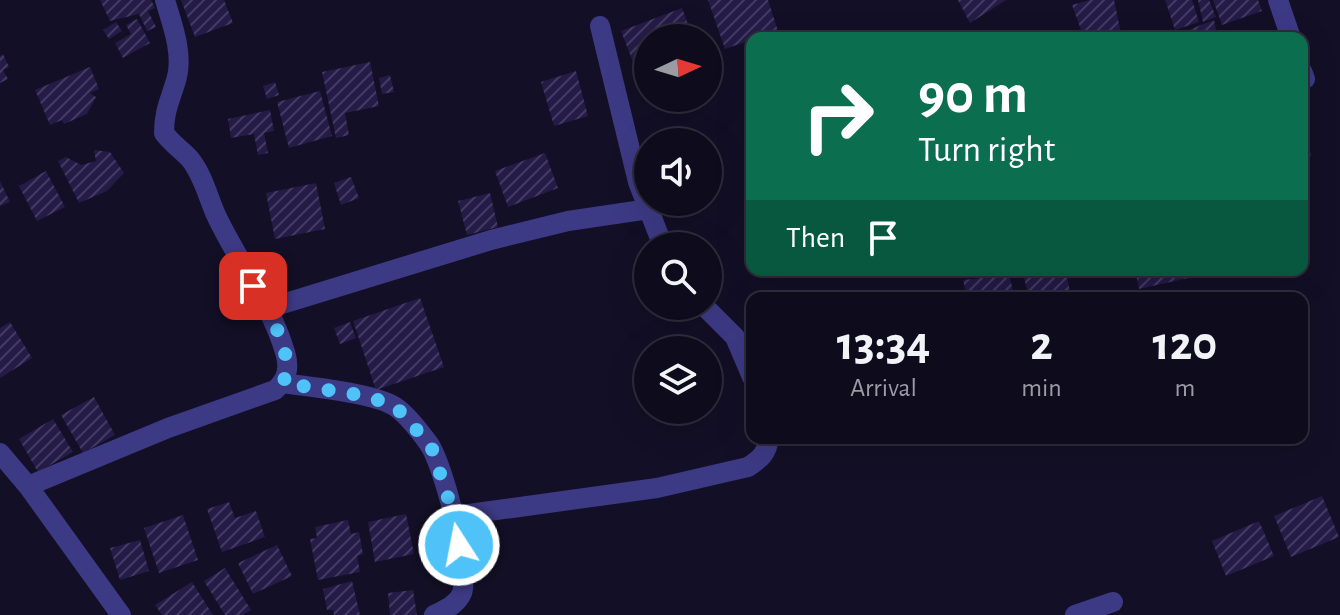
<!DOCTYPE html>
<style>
body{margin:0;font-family:"Alegreya Sans",sans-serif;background:#171425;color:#f1f3f6;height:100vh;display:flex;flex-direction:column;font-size:30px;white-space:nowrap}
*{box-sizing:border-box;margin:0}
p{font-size:26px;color:#9b9ba3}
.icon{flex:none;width:44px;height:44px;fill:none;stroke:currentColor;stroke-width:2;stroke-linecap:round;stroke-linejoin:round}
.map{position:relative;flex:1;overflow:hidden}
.side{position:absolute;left:746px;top:292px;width:562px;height:152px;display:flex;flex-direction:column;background:#0e0b1c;border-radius:16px;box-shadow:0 8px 32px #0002,0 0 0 2px #2e2b3b}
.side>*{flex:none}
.top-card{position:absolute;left:746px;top:32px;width:562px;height:244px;border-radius:16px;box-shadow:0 8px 32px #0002,0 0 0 2px #2e2b3b;background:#0b6e4f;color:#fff;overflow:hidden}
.needle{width:52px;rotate:86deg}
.fabs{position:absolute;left:634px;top:24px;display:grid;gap:16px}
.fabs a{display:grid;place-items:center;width:88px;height:88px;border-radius:50%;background:#0e0b1c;box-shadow:0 8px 32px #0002,0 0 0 2px #2e2b3b;font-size:40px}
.pin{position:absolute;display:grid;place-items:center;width:68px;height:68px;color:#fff;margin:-34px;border-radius:16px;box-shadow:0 4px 12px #0006}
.me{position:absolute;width:88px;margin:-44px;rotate:349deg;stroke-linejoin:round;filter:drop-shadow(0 0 6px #0008)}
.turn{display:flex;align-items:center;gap:28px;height:168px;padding:0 40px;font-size:36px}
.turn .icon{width:104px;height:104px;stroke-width:2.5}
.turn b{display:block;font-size:56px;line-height:68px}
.then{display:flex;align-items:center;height:76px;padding:0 40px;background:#0003;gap:16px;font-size:30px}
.eta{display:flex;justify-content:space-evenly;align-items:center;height:136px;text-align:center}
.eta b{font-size:48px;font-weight:700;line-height:56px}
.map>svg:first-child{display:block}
.building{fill:url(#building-hatch)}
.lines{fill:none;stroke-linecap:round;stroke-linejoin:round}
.minor{stroke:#3d3a85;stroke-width:20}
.route{stroke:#4fc3f7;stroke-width:14;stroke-dasharray:0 25.2}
</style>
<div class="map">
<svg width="1340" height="615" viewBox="0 0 1340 615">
<defs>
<pattern id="building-hatch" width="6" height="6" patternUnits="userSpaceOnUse" patternTransform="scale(2)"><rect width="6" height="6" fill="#241b47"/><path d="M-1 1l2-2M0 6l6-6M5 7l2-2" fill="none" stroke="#433b63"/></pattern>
</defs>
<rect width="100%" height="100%" fill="#130f26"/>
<path class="building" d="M100,0H151L155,8L148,11L156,27L147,31L139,14L110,21Z
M181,0H224L233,23L195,37Z
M708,0H768L778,31L725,49Z
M958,0H1006L970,23Z
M1090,0H1114L1122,38H1084L1072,5Z
M1165,0H1192L1199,22L1175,30Z
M1198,0H1209L1216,17L1203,22Z
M1213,0H1258L1262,11L1222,25Z
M682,8L693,38H648V71L638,75L621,31Z
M137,19L150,43L123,58L115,43L131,34L126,25Z
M1214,20L1217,35L1209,38H1185L1183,32Z
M116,22L122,31L109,39L103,30Z
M3,54L9,67L3,70L8,79L0,83V56Z
M370,62L379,106L345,113L349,135L336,138L322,72Z
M90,67L99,89L90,93L96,97L87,114L64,124L62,120L50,125L35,90Z
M576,71L588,116L554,126L541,82Z
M390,75L394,92L382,94L379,78Z
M275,82L279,95L267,99L263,86Z
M320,91L332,136L289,148L277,102Z
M270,110L274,131L264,133L268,153L258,155L254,134L231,138L228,119Z
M1302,121L1311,156L1302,159Z
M94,150L110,152L124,173L107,191L79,203L58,161L66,157L81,165L96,161Z
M545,153L558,188L508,207L495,171Z
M46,171L65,207L37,221L19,186Z
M351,177L359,198L341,205L334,183Z
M0,181L10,202L0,206Z
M316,183L325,229L275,239L266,193Z
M1304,191L1309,228L1302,229V192Z
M490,193L498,227L467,235L458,201Z
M1022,270H1066L1071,298H1029Z
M1135,270H1201L1202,275L1139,289Z
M1009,275L1015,298H967L963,280Z
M420,298L444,367L376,390L353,321Z
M10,322L32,358L0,378V328Z
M350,322L356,338L340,344L334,328Z
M94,397L115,435L83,453L61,415Z
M53,419L73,452L38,472L19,439Z
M1322,496L1339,537L1291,557L1274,516Z
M229,502L235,518L256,511L265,537L222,552L207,509Z
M406,514L414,554L375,562L368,522Z
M183,515L198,560L159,573L144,528Z
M348,520L351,534L359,532L363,554L357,556L360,572L318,580L310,539L317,538L315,527Z
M1259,521L1274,556L1226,576L1212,541Z
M140,540L149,571L120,580L110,548Z
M277,545L292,576L253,594L238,563Z
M225,568L251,610L243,615H225L204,581Z
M352,581L360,615H334L333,610H327L323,589Z
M192,582L213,615H162L155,605Z
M413,590L417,615H390L388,593Z"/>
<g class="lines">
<path class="minor" d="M1278,0L1291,38
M600,26L638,182L663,246
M1302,71L1305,79
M704,306L735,337L752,377
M266,309L491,240L568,221L649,209
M283,383C309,387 378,393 397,408C408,416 421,433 429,444C444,466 470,568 462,593C457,605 444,610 434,615
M0,453L28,486L121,615
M28,486L168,428L275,390C287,380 290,368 285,352C271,304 237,260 216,215C208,197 203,175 190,159C182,150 171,143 164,133C164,109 171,99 177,77C183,52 172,24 165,0
M454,516L657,488L748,467C759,460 769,452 768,438
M1075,615L1113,602"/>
</g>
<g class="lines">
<path class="route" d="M253,286C268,313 296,352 283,383L366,396L395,406L431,446L454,516L459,545"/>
</g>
</svg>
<div class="fabs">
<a><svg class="needle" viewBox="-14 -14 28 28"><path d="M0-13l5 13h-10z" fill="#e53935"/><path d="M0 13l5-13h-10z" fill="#9b9ba3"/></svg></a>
<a><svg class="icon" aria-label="sound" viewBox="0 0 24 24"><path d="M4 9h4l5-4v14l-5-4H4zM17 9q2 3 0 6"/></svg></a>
<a><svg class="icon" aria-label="search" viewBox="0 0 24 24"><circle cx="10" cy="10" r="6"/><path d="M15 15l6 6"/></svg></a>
<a><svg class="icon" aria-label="layers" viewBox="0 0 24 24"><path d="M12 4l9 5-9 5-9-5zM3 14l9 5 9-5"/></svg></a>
</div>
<div class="pin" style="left:253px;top:286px;background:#d93025"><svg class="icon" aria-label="arrive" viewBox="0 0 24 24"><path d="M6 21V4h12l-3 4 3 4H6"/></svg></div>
<svg class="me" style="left:459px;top:545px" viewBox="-20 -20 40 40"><circle r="17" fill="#4fc3f7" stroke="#fff" stroke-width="3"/><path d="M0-11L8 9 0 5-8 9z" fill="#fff"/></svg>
<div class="top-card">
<div class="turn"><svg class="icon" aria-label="right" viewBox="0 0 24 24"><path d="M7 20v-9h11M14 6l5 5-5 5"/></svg><div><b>90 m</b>Turn right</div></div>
<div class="then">Then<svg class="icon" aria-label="arrive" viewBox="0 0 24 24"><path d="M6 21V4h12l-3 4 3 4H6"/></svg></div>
</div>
<section class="side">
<div class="eta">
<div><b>13:34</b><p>Arrival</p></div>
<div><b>2</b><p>min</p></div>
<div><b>120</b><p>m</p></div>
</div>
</section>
</div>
